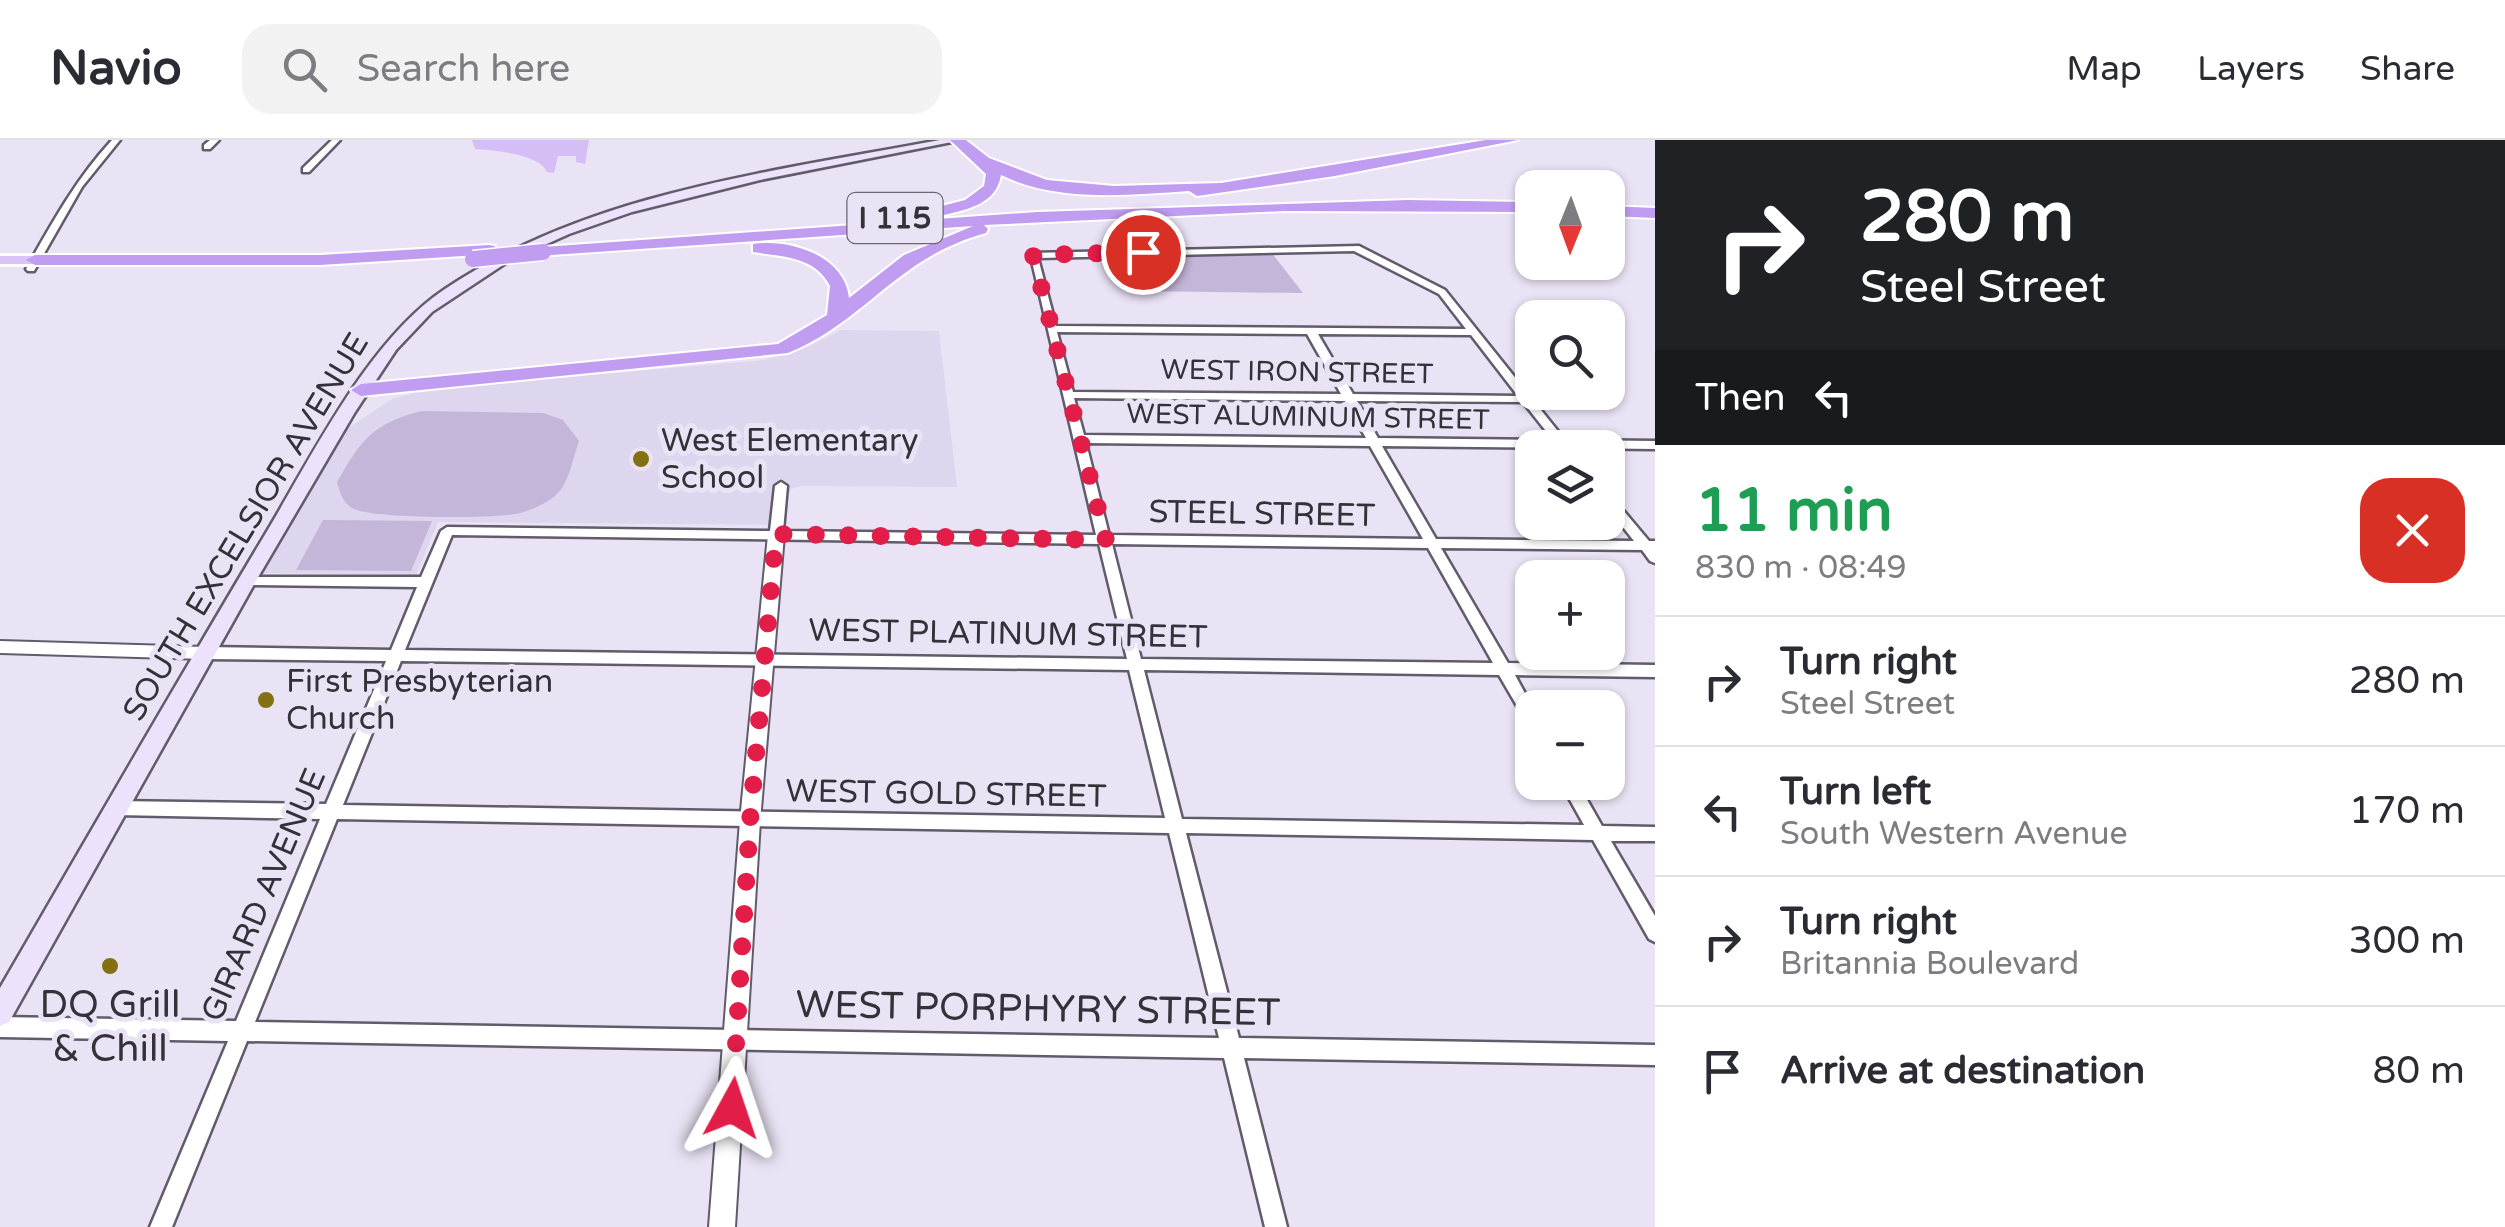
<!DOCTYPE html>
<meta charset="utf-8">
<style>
body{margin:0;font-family:"Varela Round",sans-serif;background:#f2f2f3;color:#2b2b33;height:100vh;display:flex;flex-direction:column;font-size:38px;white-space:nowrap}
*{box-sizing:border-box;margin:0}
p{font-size:32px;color:#7c7c81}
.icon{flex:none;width:55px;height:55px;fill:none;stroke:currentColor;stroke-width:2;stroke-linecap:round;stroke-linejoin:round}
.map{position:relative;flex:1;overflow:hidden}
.panel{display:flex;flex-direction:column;background:#fff;width:850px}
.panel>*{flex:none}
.hud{background:#202124;color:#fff;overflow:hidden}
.needle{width:65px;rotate:181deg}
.buttons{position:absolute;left:1515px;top:30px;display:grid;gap:20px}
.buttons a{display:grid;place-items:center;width:110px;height:110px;border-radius:20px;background:#fff;box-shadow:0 2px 8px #0004;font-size:50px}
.pin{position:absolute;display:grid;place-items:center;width:85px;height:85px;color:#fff;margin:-42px;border:5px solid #fff;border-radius:50%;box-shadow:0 2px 10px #0007}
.me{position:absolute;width:110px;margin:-55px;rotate:5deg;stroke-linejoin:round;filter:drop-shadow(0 0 8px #0008)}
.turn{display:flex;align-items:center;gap:35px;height:210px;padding:0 40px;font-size:45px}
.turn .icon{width:130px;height:130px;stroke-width:2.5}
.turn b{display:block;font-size:70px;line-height:85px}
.then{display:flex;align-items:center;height:95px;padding:0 40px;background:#0003;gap:20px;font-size:38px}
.round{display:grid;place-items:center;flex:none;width:105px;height:105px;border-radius:30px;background:#f2f2f3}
.head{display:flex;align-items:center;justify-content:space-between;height:170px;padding:0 40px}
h1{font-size:60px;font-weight:700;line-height:75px;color:#1e9e55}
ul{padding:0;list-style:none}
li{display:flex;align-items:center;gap:30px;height:130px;padding:0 40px;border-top:2px solid #e1e1e2}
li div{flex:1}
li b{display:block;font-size:38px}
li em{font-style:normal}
header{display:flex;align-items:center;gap:60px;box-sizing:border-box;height:140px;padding:0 50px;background:#fff;border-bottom:2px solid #e1e1e2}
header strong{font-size:48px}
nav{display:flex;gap:55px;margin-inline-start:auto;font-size:35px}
.search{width:700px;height:90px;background:#f2f2f3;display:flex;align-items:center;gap:25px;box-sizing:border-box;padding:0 35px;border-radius:30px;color:#7c7c81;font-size:38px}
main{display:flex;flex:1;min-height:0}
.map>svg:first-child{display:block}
.built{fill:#ded5ee}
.green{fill:#c4b6d9}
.water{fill:#d4bef5}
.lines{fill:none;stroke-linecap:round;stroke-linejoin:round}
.minor-casing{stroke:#615b6a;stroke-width:5}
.tertiary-casing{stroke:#615b6a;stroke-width:4}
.secondary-casing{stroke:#615b6a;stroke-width:5}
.primary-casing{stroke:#fff;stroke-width:6}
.motorway-casing{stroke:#fff;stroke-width:4}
.minor{fill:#fff;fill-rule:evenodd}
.tertiary{fill:#fff;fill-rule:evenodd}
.secondary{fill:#ece2fb;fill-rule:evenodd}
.primary{fill:#dac4f7;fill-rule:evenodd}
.motorway{fill:#c19df2;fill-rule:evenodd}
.motorway-bridge-casing{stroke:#fff;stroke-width:19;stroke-linecap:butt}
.motorway-bridge{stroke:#c19df2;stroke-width:16}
.route{stroke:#e11d48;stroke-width:18;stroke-dasharray:0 32.4}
.poi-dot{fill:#837111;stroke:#eae3f5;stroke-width:4}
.labels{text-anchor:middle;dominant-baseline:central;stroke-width:10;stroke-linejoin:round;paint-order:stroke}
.far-street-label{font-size:28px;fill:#343138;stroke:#eae3f5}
.shield{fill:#eae3f5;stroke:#6b6671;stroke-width:2.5}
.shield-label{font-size:30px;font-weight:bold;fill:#343138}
.poi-label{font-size:32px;fill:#343138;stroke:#eae3f5;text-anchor:start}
.street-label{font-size:32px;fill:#343138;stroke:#eae3f5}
.near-poi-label{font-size:38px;fill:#343138;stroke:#eae3f5}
.near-street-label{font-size:38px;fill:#343138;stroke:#eae3f5}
</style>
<header>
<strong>Navio</strong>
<div class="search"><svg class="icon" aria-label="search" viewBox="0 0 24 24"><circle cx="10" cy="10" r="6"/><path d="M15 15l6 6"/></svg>Search here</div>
<nav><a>Map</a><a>Layers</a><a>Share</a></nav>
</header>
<main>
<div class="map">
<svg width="1655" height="1087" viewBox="0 0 1655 1087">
<rect width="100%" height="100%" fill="#eae3f5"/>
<path class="built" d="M841,190L939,191L957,347L801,346L791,349L788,355L786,385L438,382L416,435L262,433L343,292L392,259L429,249L764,220L803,209Z"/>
<path class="green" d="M1271,112L1303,153L1133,151L1121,116Z
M422,271L543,273L563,280L579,301C573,318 569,344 555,356C545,364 532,370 520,373C497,379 370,379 352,368C342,362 340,352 337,342C361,300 373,283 422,271Z
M323,380L432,381L411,431L296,430Z"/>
<path class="water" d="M472,0H589L585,24L576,22V16H558L554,33L547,32C540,14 493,10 475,9Z"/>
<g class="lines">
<defs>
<path id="minor" d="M112,0H120L82,47L34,131H28L26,129C52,83 76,39 112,0Z
M210,0H219L210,9H204V5Z
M332,0H340L309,32H303V28Z
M1359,106L1445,150L1565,300L1655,301V309L1382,306L1436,399L1634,401L1608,368V356L1612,357L1649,401H1655V423L1650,421L1642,410L1441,408L1508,523L1655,525V537L1515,535L1533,568L1532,585L1527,583L1499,535L1144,530L1182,679L1584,685L1560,642H1577L1602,686L1655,687V701H1611L1655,776V802L1649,799L1593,700L1186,693L1239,898L1655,905V925L1244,918L1287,1087H1265L1224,918L247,901L172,1087H150L228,901L0,897V877L236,881L320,679L116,675L110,673L108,668L110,663L116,661L326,664L386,521L206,519L199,513L206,507L391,510L417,447L246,445L241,443L239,440L241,437H421L441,391L447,387L770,391L775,346L781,342L787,346L783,391L1096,395L1030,113ZM1354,111L1439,154L1466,189L1056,186L1038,118ZM1057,192L1307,194L1341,254L1073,252ZM1318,194L1471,195L1518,256L1353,254ZM1074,258L1345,261L1366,298L1084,295ZM1357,261L1523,262L1553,300L1378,298ZM1086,303L1370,306L1423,399L1109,395ZM452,395L1099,404L1127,519L405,510ZM1112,404L1428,408L1493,523L1141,519ZM401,521L1129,530L1165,678L343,665ZM337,679L1169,693L1219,898L255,882Z"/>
<path id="tertiary" d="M776,390L784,395L760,681L735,1087H709L740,681L768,395Z
M0,501L206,507L215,513L206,519L0,513Z"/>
<path id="secondary" d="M940,0H962L760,40L632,72L569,94L509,121L432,172L396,210L355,272L257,439L9,882L0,886V848C87,698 174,547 263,398C311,319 367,201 445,149C591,52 771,32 940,0Z"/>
<path id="primary" d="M0,116H35L42,120L35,124H0Z"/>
<path id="motorway" d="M950,0H966L989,18L1047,40L1114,46L1221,43L1486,0H1518L1335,36L1197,56L1189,51C1129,55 1058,63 1001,35C996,64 969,69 944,75L936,70L938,67L965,60L984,46L986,34Z
M1408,60L1532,62V72L1284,71L984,85L988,89L986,93C897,117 865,182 788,213L361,256L351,250L361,244L778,204L827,175L830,146C815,116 782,117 753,112V104C790,98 845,116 849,158L904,115L973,86L537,116L534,112L543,107L1037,72Z
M1608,66L1655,68V78L1608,76Z
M489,105L495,106V114L320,125H35L26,120L35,115H320Z"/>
</defs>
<use href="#minor" class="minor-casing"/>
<use href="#tertiary" class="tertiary-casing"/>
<use href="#secondary" class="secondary-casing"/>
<use href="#primary" class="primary-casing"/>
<use href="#motorway" class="motorway-casing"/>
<use href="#minor" class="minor"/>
<use href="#tertiary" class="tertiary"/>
<use href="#secondary" class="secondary"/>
<use href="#primary" class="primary"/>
<use href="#motorway" class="motorway"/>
<defs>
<path id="motorway-bridge" d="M473,119L543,112"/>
</defs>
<use href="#motorway-bridge" class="motorway-bridge-casing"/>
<use href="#motorway-bridge" class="motorway-bridge"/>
</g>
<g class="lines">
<path class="route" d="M732,968L750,681L776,394L1106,400L1033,115L1143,112"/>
</g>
<g class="poi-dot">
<circle cx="641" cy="319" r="10"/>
<circle cx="266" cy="560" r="10"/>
<circle cx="110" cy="826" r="10"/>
</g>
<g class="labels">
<g class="far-street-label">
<text transform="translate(1297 232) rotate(1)">WEST IRON STREET</text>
<text transform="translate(1308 277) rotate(1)">WEST ALUMINUM STREET</text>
</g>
<rect class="shield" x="847.5" y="53" width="95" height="50" rx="8"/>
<g class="shield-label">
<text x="895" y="78">I 115</text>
</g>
<g class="poi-label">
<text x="661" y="301">West Elementary<tspan x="661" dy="37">School</tspan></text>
<text x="286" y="542">First Presbyterian<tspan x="286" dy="37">Church</tspan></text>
</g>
<g class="street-label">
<text transform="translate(1262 374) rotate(1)">STEEL STREET</text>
<text transform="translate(246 387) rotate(-59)">SOUTH EXCELSIOR AVENUE</text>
<text transform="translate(1008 494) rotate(1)">WEST PLATINUM STREET</text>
<text transform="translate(946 654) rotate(1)">WEST GOLD STREET</text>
<text transform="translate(264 755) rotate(-67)">GIRARD AVENUE</text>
</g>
<g class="near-poi-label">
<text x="110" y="865">DQ Grill<tspan x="110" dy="44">&amp; Chill</tspan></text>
</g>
<g class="near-street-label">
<text transform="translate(1038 869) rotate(1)">WEST PORPHYRY STREET</text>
</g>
</g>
</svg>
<div class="buttons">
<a><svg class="needle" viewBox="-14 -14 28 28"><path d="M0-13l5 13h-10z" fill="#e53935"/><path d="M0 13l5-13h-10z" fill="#7c7c81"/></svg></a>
<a><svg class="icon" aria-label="search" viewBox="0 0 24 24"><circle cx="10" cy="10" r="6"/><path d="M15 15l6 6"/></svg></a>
<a><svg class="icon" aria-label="layers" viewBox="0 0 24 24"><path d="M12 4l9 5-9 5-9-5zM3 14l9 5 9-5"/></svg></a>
<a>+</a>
<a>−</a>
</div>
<div class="pin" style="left:1143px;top:112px;background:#d93025"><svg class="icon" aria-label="arrive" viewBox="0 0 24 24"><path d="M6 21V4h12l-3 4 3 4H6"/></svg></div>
<svg class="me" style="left:732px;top:968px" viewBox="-20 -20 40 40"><path d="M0-17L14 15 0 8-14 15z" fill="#e11d48" stroke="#fff" stroke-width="4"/></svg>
</div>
<section class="panel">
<div class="hud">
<div class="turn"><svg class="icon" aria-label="right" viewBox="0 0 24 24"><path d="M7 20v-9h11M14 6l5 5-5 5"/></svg><div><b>280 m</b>Steel Street</div></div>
<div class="then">Then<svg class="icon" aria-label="left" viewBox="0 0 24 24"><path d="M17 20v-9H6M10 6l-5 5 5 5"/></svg></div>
</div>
<div class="head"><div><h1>11 min</h1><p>830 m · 08:49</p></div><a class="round" style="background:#d93025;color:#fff"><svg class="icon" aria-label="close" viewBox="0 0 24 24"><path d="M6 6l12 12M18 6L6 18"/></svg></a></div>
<ul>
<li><svg class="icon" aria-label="right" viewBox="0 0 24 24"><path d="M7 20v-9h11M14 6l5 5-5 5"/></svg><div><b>Turn right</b><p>Steel Street</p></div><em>280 m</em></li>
<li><svg class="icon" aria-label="left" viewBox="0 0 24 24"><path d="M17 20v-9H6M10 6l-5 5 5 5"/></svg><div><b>Turn left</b><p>South Western Avenue</p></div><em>170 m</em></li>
<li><svg class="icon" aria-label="right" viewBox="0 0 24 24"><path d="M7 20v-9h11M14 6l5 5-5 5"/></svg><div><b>Turn right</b><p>Britannia Boulevard</p></div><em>300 m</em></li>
<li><svg class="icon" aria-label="arrive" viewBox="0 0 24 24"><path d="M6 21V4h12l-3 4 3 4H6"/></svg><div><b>Arrive at destination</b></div><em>80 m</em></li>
</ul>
</section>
</main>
